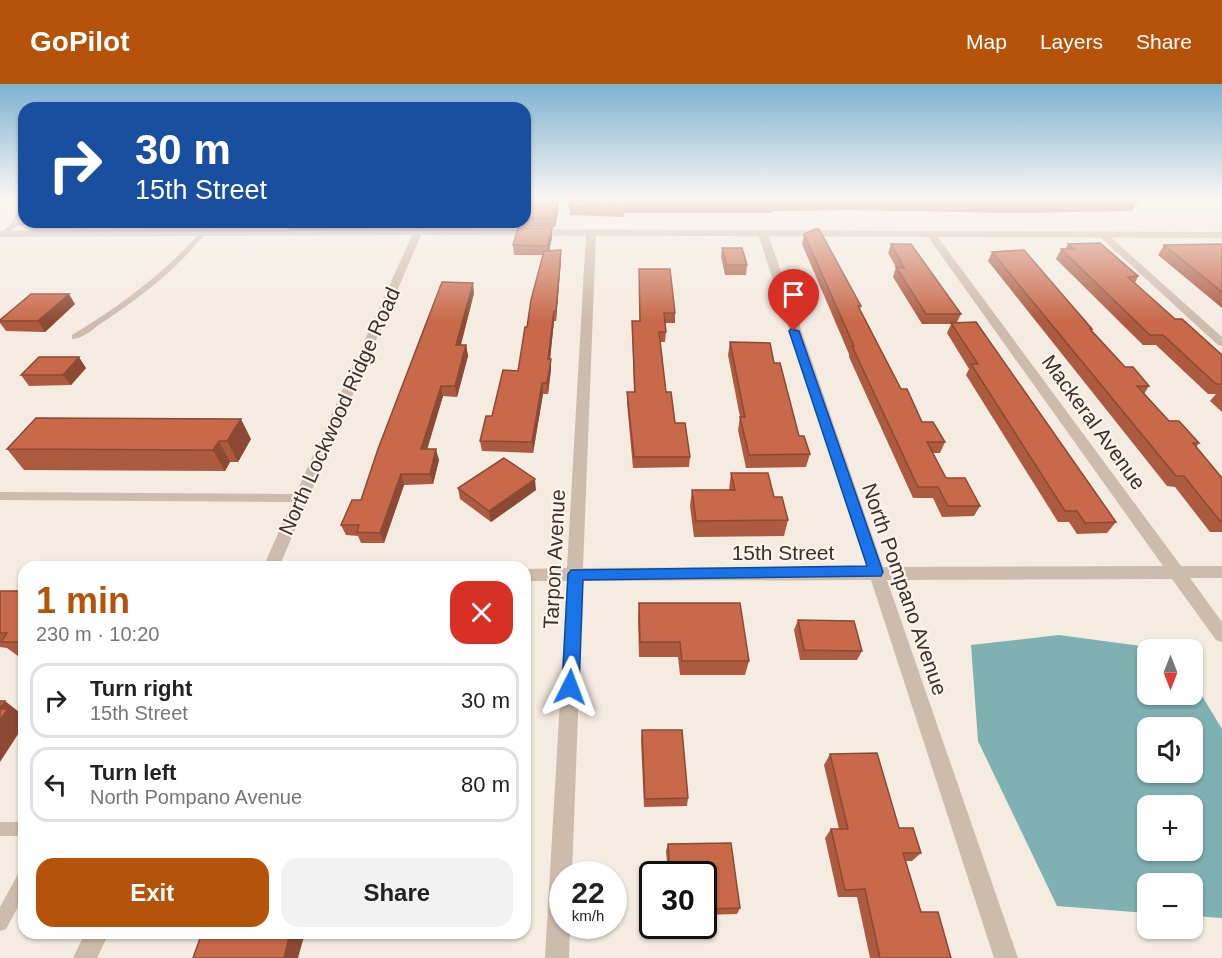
<!DOCTYPE html>
<meta charset="utf-8">
<style>
body{margin:0;font-family:Helvetica,sans-serif;background:#f2f2f2;color:#222;height:100vh;display:flex;flex-direction:column;font-size:22px;white-space:nowrap}
*{box-sizing:border-box;margin:0}
p{font-size:20px;color:#767676}
.icon{flex:none;width:33px;height:33px;fill:none;stroke:currentColor;stroke-width:2;stroke-linecap:round;stroke-linejoin:round}
.map{position:relative;flex:1;overflow:hidden}
.side{position:absolute;left:18px;top:477px;width:513px;height:378px;display:flex;flex-direction:column;background:#fff;border-radius:18px;box-shadow:0 2px 4px #0004}
.side>*{flex:none}
.guide{position:absolute;left:18px;top:18px;width:513px;height:126px;border-radius:18px;box-shadow:0 2px 4px #0004;background:#1a4fa0;color:#fff;overflow:hidden}
.needle{width:39px;rotate:180deg}
.fabs{position:absolute;left:1137px;top:555px;display:grid;gap:12px}
.fabs a{display:grid;place-items:center;width:66px;height:66px;border-radius:12px;background:#fff;box-shadow:0 2px 4px #0004;font-size:30px}
.speed{position:absolute;left:549px;top:777px;display:flex;gap:12px;font-size:30px;font-weight:700;text-align:center}
.speed>*{display:grid;place-content:center;width:78px;height:78px;border-radius:50%;background:#fff;box-shadow:0 2px 4px #0004;line-height:1}
.speed small{font-size:15px;font-weight:400}
.speed .limit{border:3px solid #111;border-radius:9px;background:#fff;color:#111}
.pin{position:absolute;display:grid;place-items:center;width:51px;height:51px;color:#fff;margin:-62px -26px;border-radius:50% 50% 50% 0;rotate:-45deg;box-shadow:0 0 6px #0007}
.pin .icon{rotate:45deg}
.me{position:absolute;width:66px;margin:-33px;rotate:3deg;stroke-linejoin:round;filter:drop-shadow(0 0 4px #0008)}
.turn{display:flex;align-items:center;gap:21px;height:126px;padding:0 18px;font-size:27px}
.turn .icon{width:78px;height:78px;stroke-width:2.5}
.turn b{display:block;font-size:42px;line-height:51px}
.round{display:grid;place-items:center;flex:none;width:63px;height:63px;border-radius:18px;background:#f2f2f2}
.headline{display:flex;align-items:center;justify-content:space-between;height:102px;padding:0 18px}
h1{font-size:36px;font-weight:600;line-height:45px;color:#b45309}
.action{display:flex;gap:12px;margin-top:auto;padding:12px 18px}
.action a{flex:1;height:69px;border-radius:18px;background:#b45309;color:#fff;font-size:24px;font-weight:600;line-height:69px;text-align:center}
.action a+a{background:#f2f2f2;color:#222}
ul{padding:0;list-style:none}
li{display:flex;align-items:center;gap:18px;height:75px;margin:0 12px 9px;padding:0 6px;border:3px solid #e0e0e0;border-radius:18px}
li div{flex:1}
li b{display:block;font-size:22px}
li em{font-style:normal}
header{display:flex;align-items:center;gap:36px;box-sizing:border-box;height:84px;padding:0 30px;background:#b45309;color:#fff}
header strong{font-size:28px}
nav{display:flex;gap:33px;margin-inline-start:auto;font-size:21px}
.map>svg:first-child{display:block}
.green{fill:#b8c4a0}
.water{fill:#7fb0b2;fill-rule:evenodd}
.lines{fill:none;stroke-linecap:round;stroke-linejoin:round}
.service{fill:#cdbbac;fill-rule:evenodd}
.minor{fill:#cdbbac;fill-rule:evenodd}
.tertiary{fill:#cdbbac;fill-rule:evenodd}
.wall{fill:#ac5a40}
.shaded-wall{fill:#8c4a34}
.building{fill:#c8694b;stroke:#8c4a34;stroke-width:1.5}
.route{fill:#1a73e8;stroke:#114b97;stroke-width:1.5}
.labels{text-anchor:middle;dominant-baseline:central;stroke-width:4.5;stroke-linejoin:round;paint-order:stroke}
.street-label{font-size:21px;fill:#3b302b;stroke:#fbf5ee}
</style>
<header>
<strong>GoPilot</strong>
<nav><a>Map</a><a>Layers</a><a>Share</a></nav>
</header>
<div class="map">
<svg width="1222" height="874" viewBox="0 0 1222 874">
<rect width="100%" height="100%" fill="#f4ebe1"/>
<path class="green" d="M293,138H414L398,144L286,147Z"/>
<path class="water" d="M1059,551L1163,565L1148,566V610H1192L1193,597L1222,645V834L1193,832L1192,800H1148L1147,829L1057,822L978,657L971,561ZM1148,644H1192V688H1148ZM1148,722H1192V766H1148Z"/>
<g class="lines">
<path class="service" d="M24,125V130L20,133L19,138H181L178,140L23,141L17,142L5,151H1V149L12,139L15,131Z
M200,149L205,150C176,186 139,215 100,240C92,246 82,255 72,255V251C120,222 163,190 200,149Z
M0,408L302,410L307,414L302,418L0,416Z
M0,738H24V752H0Z
M24,788V812L6,845L0,847V823L18,790Z"/>
<path class="minor" d="M591,147L596,150L583,484L867,483L758,150L763,147L768,150L883,483L1163,482L926,150L931,147L934,148L1181,482H1222V494H1190L1222,538V558L1216,556L1172,495L887,496L1018,874H994L871,496L583,497L572,790H562V842H570L569,874H545L567,497H525V485L567,484L586,150Z
M1099,148H1105L1222,253V262L1218,261L1099,152Z"/>
<path class="tertiary" d="M421,138L425,141L424,145L1222,148V154L421,151L279,483H263L412,151L0,153V147L415,145Z
M85,849H109L97,874H73Z"/>
</g>
<path class="wall" d="M571,114L1137,119L1132,127L1015,129L852,126L773,127L772,129H624V133L570,131L569,123Z
M558,118V127L555,143H522V138H525V123Z
M804,150L861,222L860,225L901,305L922,338L945,358L940,369H932L946,394L980,422L974,432L942,433L933,414H913L849,273V270L802,160Z
M552,154L549,167L561,176L556,237H554L550,275L551,285L548,310H543L533,369L482,367L480,357L492,332L518,287L543,171H514L513,161Z
M891,160L961,230L957,238L1116,438L1107,449L1077,450L1069,438H1058L966,291L969,285L947,249L951,240H922L893,193L896,183L888,169Z
M1068,160L1138,192L1135,199L1175,235L1222,271V328L1210,317L1216,310H1208L1156,261H1143L1056,175L1061,165H1065Z
M1222,160V224L1158,171L1164,161Z
M722,164L747,181L746,191H725L721,173Z
M992,168L1092,245L1091,247L1125,283L1149,302L1144,310L1169,337L1199,359L1196,363L1222,394V448H1210L1175,403L1167,402L988,177Z
M639,185L675,229V239H665L666,248L665,258H660L666,308L675,339L690,373L689,383L633,384L627,319V308H634L632,237H640Z
M474,209L461,261H466L468,272L457,313L443,312L427,365L439,376L433,400L404,401L384,459H361L358,452L346,451L341,441L361,416Z
M75,220L45,248L6,247L0,239V237Z
M730,258L774,279L799,352L810,370L806,383L746,384L738,346L740,333L728,271Z
M86,284L71,301L29,302L21,291Z
M251,355L238,378H230L225,387L24,386L7,365Z
M731,389L774,413L788,436L784,452L694,453L690,422L692,406H729Z
M458,404L536,406L491,438L460,415Z
M0,507H24V572H18L7,564L0,563Z
M639,519L749,577L745,591H680L678,573H639L638,534Z
M798,536L862,567L857,576H800L794,546Z
M642,646L688,714L687,722L644,723L641,656Z
M830,670L899,744L921,769L912,777H906L921,828L951,874H870L857,813H838L825,754L831,745H839L824,681Z
M731,759L740,824L737,830L704,831V790H668L666,767L668,760Z"/>
<path class="shaded-wall" d="M558,118V127L555,143L554,134Z
M552,144V154L548,171L547,162Z
M561,166V176L556,237V227Z
M473,199L474,209L458,271L456,261Z
M69,210L75,220L45,248L38,237Z
M554,227V237L549,285L548,275Z
M466,261L468,272L457,313L455,302Z
M79,273L86,284L71,301L63,291Z
M551,275V285L548,310L547,299Z
M542,299L543,310L533,369L532,358Z
M441,302L443,312L424,376L421,365Z
M241,335L251,355L238,378L227,357Z
M219,357L230,378L225,387L213,366Z
M436,365L439,376L433,400L430,390Z
M401,390L404,401L384,459L380,449Z
M535,395L536,406L491,438L489,427Z
M5,617L23,631L21,634L24,637V641L0,678V625Z
M290,849H305L298,874H284Z"/>
<path class="building" d="M528,114H539L558,118L554,134H525V123Z
M571,114H1137V119L1018,121L854,118H773L774,120L624,121V125L569,123Z
M518,144H552L547,162L513,161Z
M815,145H819L861,222H858L901,305H907L922,338H933L945,358H927L946,394H965L980,422H948L938,403H918L852,262H854L804,150Z
M1100,159L1138,192L1128,193L1175,235H1182L1222,271V300H1216L1163,251H1150L1061,165H1074L1068,160Z
M891,160H911L961,230H926L896,183L904,184Z
M1222,160V208L1164,161Z
M722,164H742L747,181H727Z
M561,166L556,227H554L548,275H551L547,299H542L532,358L480,357L486,332H492L503,286L518,287L525,243H527L531,216L544,167Z
M1024,166L1092,245H1090L1125,283H1133L1149,302H1137L1169,337H1179L1199,359H1193L1222,394V437H1220L1184,392H1176L992,168Z
M639,185H670L675,229H664L666,248H659L666,308H671L675,339H685L690,373H634L627,308H635L632,237H640Z
M442,198L473,199L456,261H466L455,302H441L421,365H436L430,390H401L380,449L357,448L359,441H341L352,416H361L378,365Z
M31,210H69L38,237H0V236Z
M976,238L1116,438L1085,439L1077,427H1065L971,280H978L951,239Z
M730,258L770,259L774,279H780L799,352H804L810,370L749,371L740,333H745Z
M39,273H79L63,291H21Z
M36,334L241,335L227,357H219L213,366L7,365Z
M504,374L535,395L489,427L458,404Z
M731,389H768L774,413H782L788,436L696,437L692,406H735Z
M0,507H24V558H1L7,549H0Z
M639,519H740L749,577H682L680,558H640Z
M798,536L854,537L862,567L804,566Z
M0,617H5L0,625H8L0,636Z
M642,646H682L688,714L645,715Z
M877,669L899,744H913L921,769H903L921,828H938L951,874H880L865,805L845,806L831,745H848L830,670Z
M731,759L740,824L704,825V790H670L668,760Z
M202,849H290L284,874H193Z"/>
<linearGradient id="sky" x2="0" y2="1"><stop stop-color="#7eb2d2"/><stop offset="0.48" stop-color="#faf6f2"/><stop offset="1" stop-color="#faf6f2" stop-opacity="0"/></linearGradient>
<rect width="1222" height="237" fill="url(#sky)"/>
<path class="route" d="M791,245L799,247L883,488L881,492L583,496L579,603L576,608L570,611L564,608L562,603L568,490L571,486L867,482L789,247Z"/>
<g class="labels">
<g class="street-label">
<text transform="translate(339 327) rotate(-66)">North Lockwood Ridge Road</text>
<text transform="translate(1094 338) rotate(54)">Mackeral Avenue</text>
<text x="783" y="468">15th Street</text>
<text transform="translate(554 475) rotate(-87)">Tarpon Avenue</text>
<text transform="translate(905 505) rotate(71)">North Pompano Avenue</text>
</g>
</g>
</svg>
<div class="fabs">
<a><svg class="needle" viewBox="-14 -14 28 28"><path d="M0-13l5 13h-10z" fill="#e53935"/><path d="M0 13l5-13h-10z" fill="#767676"/></svg></a>
<a><svg class="icon" aria-label="sound" viewBox="0 0 24 24"><path d="M4 9h4l5-4v14l-5-4H4zM17 9q2 3 0 6"/></svg></a>
<a>+</a>
<a>−</a>
</div>
<div class="speed"><div>22<small>km/h</small></div><div class="limit">30</div></div>
<div class="pin" style="left:794px;top:247px;background:#d93025"><svg class="icon" aria-label="arrive" viewBox="0 0 24 24"><path d="M6 21V4h12l-3 4 3 4H6"/></svg></div>
<svg class="me" style="left:570px;top:603px" viewBox="-20 -20 40 40"><path d="M0-17L14 15 0 8-14 15z" fill="#1a73e8" stroke="#fff" stroke-width="4"/></svg>
<div class="guide">
<div class="turn"><svg class="icon" aria-label="right" viewBox="0 0 24 24"><path d="M7 20v-9h11M14 6l5 5-5 5"/></svg><div><b>30 m</b>15th Street</div></div>
</div>
<section class="side">
<div class="headline"><div><h1>1 min</h1><p>230 m · 10:20</p></div><a class="round" style="background:#d93025;color:#fff"><svg class="icon" aria-label="close" viewBox="0 0 24 24"><path d="M6 6l12 12M18 6L6 18"/></svg></a></div>
<ul>
<li><svg class="icon" aria-label="right" viewBox="0 0 24 24"><path d="M7 20v-9h11M14 6l5 5-5 5"/></svg><div><b>Turn right</b><p>15th Street</p></div><em>30 m</em></li>
<li><svg class="icon" aria-label="left" viewBox="0 0 24 24"><path d="M17 20v-9H6M10 6l-5 5 5 5"/></svg><div><b>Turn left</b><p>North Pompano Avenue</p></div><em>80 m</em></li>
</ul>
<div class="action"><a>Exit</a><a>Share</a></div>
</section>
</div>
